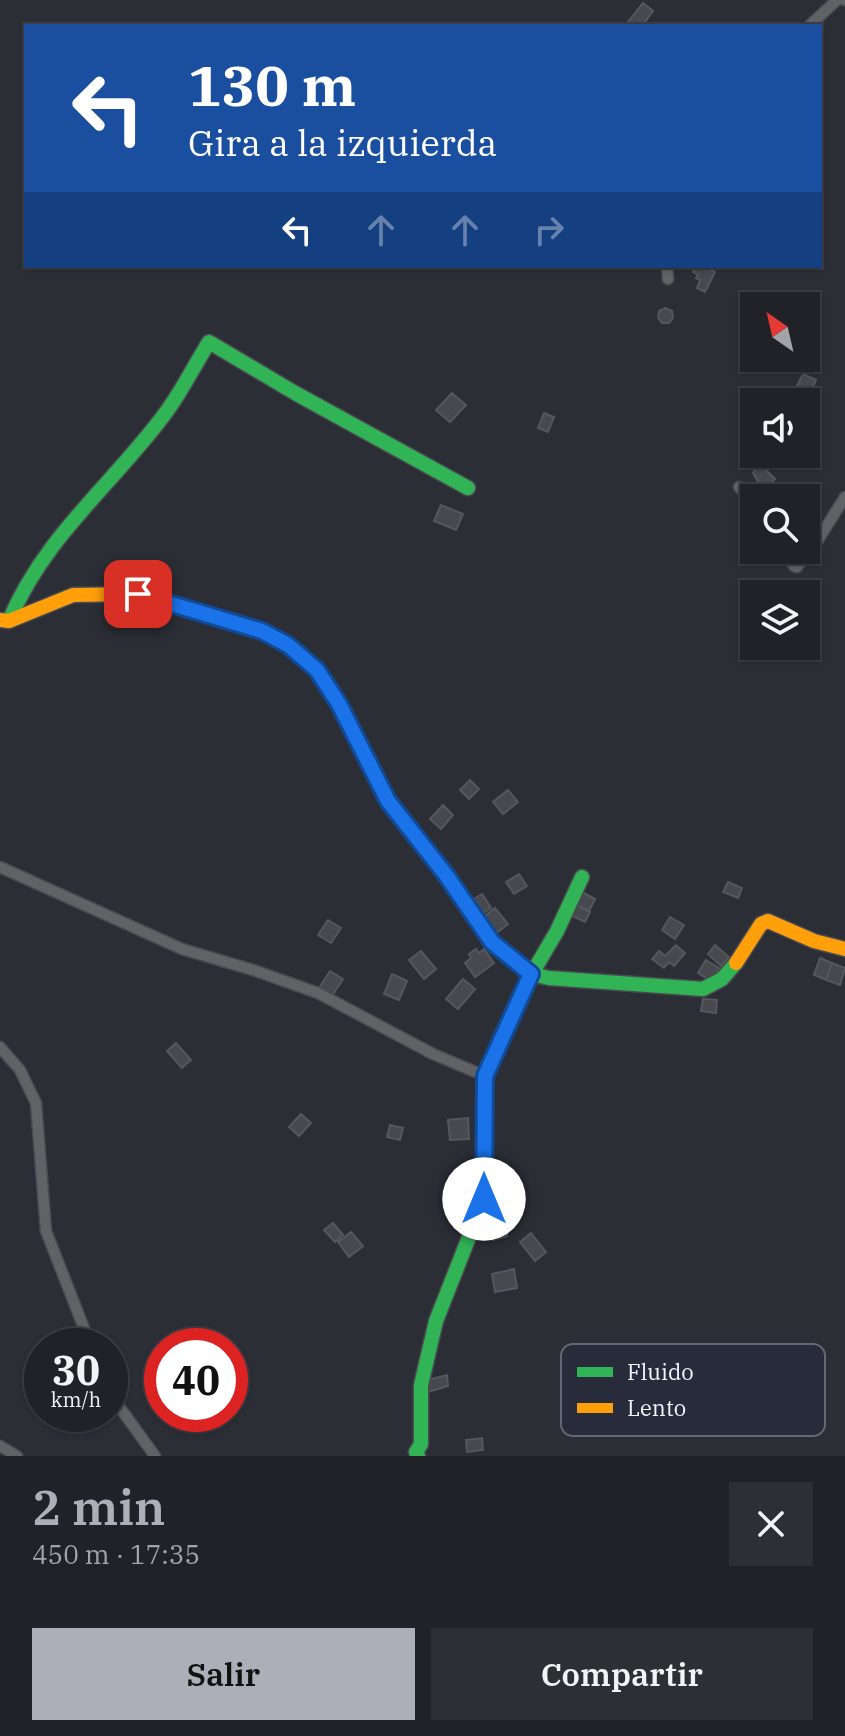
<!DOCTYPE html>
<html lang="es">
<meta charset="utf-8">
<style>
body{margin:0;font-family:"IBM Plex Serif",serif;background:#2d2f34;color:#f1f3f6;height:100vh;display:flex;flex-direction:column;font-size:30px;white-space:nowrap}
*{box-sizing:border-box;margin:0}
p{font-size:26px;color:#a2a4a8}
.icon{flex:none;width:44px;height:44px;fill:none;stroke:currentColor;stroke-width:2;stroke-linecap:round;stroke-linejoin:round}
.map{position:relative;height:1456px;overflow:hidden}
.details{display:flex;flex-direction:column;background:#212228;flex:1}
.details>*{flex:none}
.hud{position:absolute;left:24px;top:24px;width:798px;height:244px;border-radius:0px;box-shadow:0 2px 6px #0004,0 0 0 2px #3e3f45;background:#1a4fa0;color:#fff;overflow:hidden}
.needle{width:52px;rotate:326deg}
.fabs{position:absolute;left:740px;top:292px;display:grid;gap:16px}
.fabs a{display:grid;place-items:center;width:80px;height:80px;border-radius:0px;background:#212228;box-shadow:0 2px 6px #0004,0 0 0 2px #3e3f45;font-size:40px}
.speed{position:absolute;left:24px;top:1328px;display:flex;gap:16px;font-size:40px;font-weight:700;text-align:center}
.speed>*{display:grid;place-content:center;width:104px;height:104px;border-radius:50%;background:#212228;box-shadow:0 2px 6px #0004,0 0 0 2px #3e3f45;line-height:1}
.speed small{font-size:20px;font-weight:400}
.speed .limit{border:12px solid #d22;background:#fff;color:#111}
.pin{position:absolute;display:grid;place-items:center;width:68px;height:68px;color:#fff;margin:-34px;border-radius:16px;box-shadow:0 4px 12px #0006}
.me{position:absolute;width:88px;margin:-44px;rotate:0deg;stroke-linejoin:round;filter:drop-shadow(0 0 6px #0008)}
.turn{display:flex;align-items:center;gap:28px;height:168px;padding:0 32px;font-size:36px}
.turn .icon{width:104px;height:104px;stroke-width:2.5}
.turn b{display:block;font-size:56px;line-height:68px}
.lanes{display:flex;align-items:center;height:76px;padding:0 32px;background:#0003;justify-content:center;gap:40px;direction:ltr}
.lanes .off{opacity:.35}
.round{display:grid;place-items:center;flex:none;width:84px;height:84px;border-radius:0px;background:#2d2f34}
.headline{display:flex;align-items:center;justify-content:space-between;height:136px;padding:0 32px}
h1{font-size:48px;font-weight:600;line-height:60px;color:#adafb8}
.primary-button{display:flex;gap:16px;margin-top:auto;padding:16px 32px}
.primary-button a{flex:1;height:92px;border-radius:0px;background:#adafb8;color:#111;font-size:32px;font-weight:600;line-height:92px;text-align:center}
.primary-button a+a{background:#2d2f34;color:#f1f3f6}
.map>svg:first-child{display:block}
.building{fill:#47494f;stroke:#55575e;stroke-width:2}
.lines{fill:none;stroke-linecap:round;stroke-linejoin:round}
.street-casing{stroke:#494b51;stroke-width:13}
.fast-casing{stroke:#494b51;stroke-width:17}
.slow-casing{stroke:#494b51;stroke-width:17}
.street{stroke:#616265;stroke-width:10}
.fast{stroke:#30b455;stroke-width:14}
.slow{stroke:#ff9f0a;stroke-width:14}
.route-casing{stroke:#114b97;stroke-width:20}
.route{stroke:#1a73e8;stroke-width:14}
.key{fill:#282b3a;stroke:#656775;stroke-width:2}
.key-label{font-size:22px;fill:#f2f4fe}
</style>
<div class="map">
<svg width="845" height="1456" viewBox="0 0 845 1456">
<rect width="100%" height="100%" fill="#2c2e36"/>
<path class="building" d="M643,3L653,11L642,26H634L628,22Z
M697,266H703L715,272L705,292L697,288L700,280L696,278L698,275L693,272Z
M665,308L672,311L673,318L669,323H662L658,318L659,311Z
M803,374L816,380L808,397L795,390Z
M452,393L466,405L450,422L436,410Z
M544,413L554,417L548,432L538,428Z
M760,464L775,479L758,496L750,488L758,481L753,473Z
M441,505L463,514L456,530L434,521Z
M470,780L479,789L469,799L460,790Z
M508,790L518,802L503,814L493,802Z
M443,805L453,815L441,829L430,819Z
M519,874L527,886L514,894L506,882Z
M728,882L742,888L738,898L723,892Z
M582,892L595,899L589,911L575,904Z
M482,894L491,908L478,916L469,902Z
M573,903L590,912L585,922L568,914Z
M495,908L508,924L494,935L481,919Z
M670,917L684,925L675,939L662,930Z
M328,920L341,928L331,943L318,935Z
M676,945L685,953L674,966L669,962L664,968L652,959L659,951L665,956Z
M715,945L729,957L721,966L708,954Z
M476,949L479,953L484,949L494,963L475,977L465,963L471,958L469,954Z
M421,951L436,969L424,979L409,960Z
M820,958L832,963L826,980L814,975Z
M706,960L719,968L711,981L698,973Z
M832,963L845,968L840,985L826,980Z
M330,971L343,979L332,996L319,988Z
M392,974L407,981L399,1000L384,994Z
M463,979L475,989L458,1009L446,999Z
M703,999L717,1000L716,1013L701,1011Z
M176,1043L191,1060L182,1068L167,1051Z
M301,1114L311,1123L299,1136L289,1127Z
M468,1118L469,1139L450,1140L448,1120Z
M390,1125L403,1128L400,1140L387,1137Z
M500,1210L507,1236L493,1240L487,1213Z
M333,1223L343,1235L335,1242L324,1230Z
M351,1232L363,1246L349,1257L338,1242Z
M531,1233L546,1252L535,1261L520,1242Z
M514,1269L517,1288L495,1292L492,1274Z
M447,1375L448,1386L428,1392V1380Z
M482,1438L483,1450L467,1452L466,1440Z"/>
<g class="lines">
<defs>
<path id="street" d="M844,0H845
M809,26L837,0
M667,266L668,279
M739,487L754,504
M783,550L794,566L797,567L816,543L845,497
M0,867L182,949L253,970L318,993L433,1054L485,1076
M0,1047L20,1070L36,1103L46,1231L91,1346
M110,1394L155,1456
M0,1446L17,1456"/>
<path id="fast" d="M9,621C44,537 111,486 164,415C181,393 194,366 209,342L295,393L468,488
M357,739L388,801L446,875L492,942L531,974L549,978L703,989L722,979L736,963
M418,1456L416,1452L421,1444V1385L436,1321L484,1199L485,1076L527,982L557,931L582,877"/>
<path id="slow" d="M0,620L9,621L73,595L138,594L262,631L288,645L317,670L339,704L357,739
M736,963L761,924L768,921L814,941L845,949"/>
</defs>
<use href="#street" class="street-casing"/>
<use href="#fast" class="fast-casing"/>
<use href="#slow" class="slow-casing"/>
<use href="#street" class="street"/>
<use href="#fast" class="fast"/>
<use href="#slow" class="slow"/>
</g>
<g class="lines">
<defs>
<path id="route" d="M138,594L262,631L288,645L317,670L339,704L388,801L446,875L492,942L531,974L485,1076L484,1199"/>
</defs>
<use href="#route" class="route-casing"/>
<use href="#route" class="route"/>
</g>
<rect x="561" y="1344" width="264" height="92" rx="12" class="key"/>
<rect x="577" y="1367" width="36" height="10" fill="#30b455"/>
<rect x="577" y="1403" width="36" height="10" fill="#ff9f0a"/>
<g class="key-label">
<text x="627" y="1380">Fluido</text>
<text x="627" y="1416">Lento</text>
</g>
</svg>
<div class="fabs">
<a><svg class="needle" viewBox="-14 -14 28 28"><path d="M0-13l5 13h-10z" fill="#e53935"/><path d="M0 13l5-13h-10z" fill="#a2a4a8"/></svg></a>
<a><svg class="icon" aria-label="sound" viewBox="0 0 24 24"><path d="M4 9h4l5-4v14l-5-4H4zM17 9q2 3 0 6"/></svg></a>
<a><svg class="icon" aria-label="search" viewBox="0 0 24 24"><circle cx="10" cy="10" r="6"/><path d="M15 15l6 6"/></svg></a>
<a><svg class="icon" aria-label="layers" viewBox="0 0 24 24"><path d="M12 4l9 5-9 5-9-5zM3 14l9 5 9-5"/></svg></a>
</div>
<div class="speed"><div>30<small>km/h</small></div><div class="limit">40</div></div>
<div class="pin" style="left:138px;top:594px;background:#d93025"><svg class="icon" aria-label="arrive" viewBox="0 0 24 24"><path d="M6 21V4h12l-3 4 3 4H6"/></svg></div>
<svg class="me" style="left:484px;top:1199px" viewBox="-20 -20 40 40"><circle r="19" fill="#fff"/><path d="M0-13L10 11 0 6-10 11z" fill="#1a73e8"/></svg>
<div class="hud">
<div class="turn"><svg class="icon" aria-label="left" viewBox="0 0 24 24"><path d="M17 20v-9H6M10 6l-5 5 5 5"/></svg><div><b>130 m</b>Gira a la izquierda</div></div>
<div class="lanes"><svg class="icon" aria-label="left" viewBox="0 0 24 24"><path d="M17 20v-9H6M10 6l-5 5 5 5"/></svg><svg class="icon off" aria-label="ahead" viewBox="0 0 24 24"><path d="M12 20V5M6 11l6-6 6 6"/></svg><svg class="icon off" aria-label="ahead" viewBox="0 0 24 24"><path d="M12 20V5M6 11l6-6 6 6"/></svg><svg class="icon off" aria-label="right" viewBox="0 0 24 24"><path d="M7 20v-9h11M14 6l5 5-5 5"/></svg></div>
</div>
</div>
<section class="details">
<div class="headline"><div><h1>2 min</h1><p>450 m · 17:35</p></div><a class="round"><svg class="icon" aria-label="close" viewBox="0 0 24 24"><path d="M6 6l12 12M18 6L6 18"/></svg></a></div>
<div class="primary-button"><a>Salir</a><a>Compartir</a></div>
</section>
